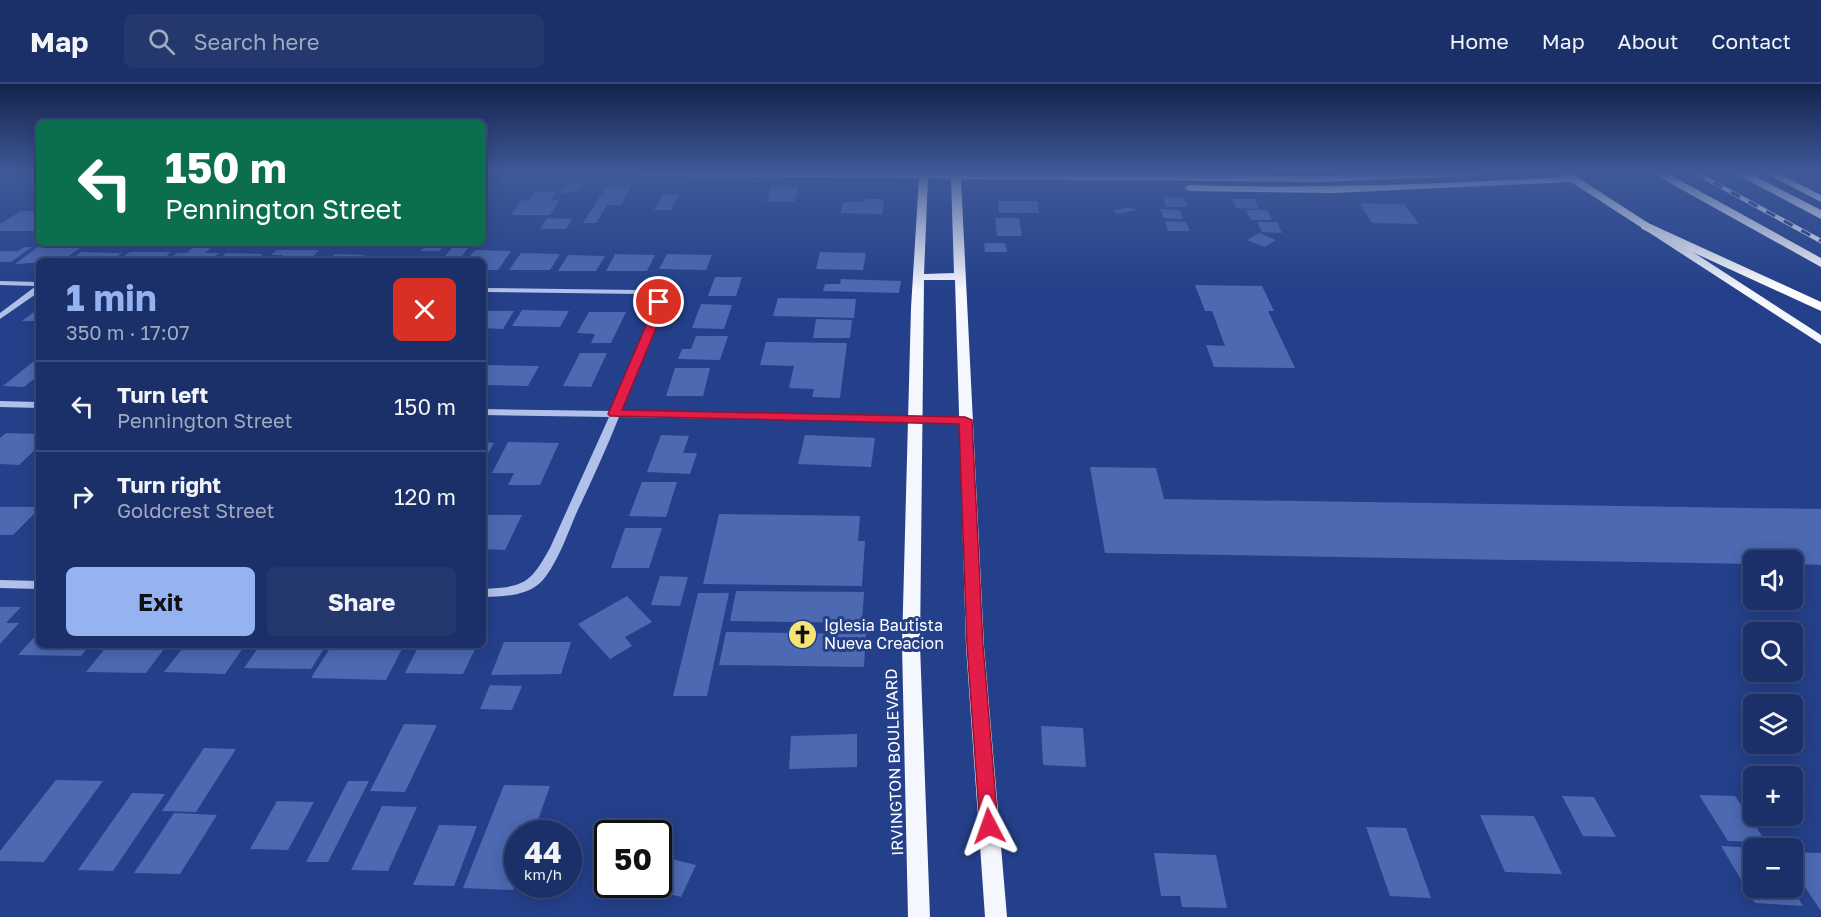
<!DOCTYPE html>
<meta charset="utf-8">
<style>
body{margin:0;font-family:"Golos Text",sans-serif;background:#24386e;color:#f1f3f6;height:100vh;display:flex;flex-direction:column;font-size:22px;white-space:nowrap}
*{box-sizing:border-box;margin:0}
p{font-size:20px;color:#a0a9c0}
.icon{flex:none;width:33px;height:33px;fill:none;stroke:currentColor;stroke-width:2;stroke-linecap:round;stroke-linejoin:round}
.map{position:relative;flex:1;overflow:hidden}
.side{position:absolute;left:36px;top:174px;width:450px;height:390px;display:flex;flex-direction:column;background:#1b3068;border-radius:9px;box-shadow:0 3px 15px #0003,0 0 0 2px #394b7c}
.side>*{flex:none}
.banner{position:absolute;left:36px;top:36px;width:450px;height:126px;border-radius:9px;box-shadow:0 3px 15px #0003,0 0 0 2px #394b7c;background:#0b6e4f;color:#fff;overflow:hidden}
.controls{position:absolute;left:1743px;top:466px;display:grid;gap:12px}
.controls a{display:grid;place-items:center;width:60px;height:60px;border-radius:9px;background:#1b3068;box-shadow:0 3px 15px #0003,0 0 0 2px #394b7c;font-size:30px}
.speed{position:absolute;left:504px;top:736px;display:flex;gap:12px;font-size:30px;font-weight:700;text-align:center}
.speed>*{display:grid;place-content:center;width:78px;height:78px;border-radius:50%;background:#1b3068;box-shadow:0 3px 15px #0003,0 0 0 2px #394b7c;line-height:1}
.speed small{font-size:15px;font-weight:400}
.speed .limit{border:3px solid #111;border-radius:9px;background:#fff;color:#111}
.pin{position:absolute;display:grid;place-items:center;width:51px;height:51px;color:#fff;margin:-26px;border:3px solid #fff;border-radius:50%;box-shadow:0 2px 6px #0007}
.me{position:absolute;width:66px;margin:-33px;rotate:356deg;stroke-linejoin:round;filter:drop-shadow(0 0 4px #0008)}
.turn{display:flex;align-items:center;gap:21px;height:126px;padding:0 30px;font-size:27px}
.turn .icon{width:78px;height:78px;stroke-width:2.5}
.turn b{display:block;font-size:42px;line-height:51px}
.round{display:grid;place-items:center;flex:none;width:63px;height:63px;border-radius:9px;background:#24386e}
.head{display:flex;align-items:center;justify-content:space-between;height:102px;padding:0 30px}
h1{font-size:36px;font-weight:700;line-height:45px;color:#95b2f1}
.button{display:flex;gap:12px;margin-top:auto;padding:12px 30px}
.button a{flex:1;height:69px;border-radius:9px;background:#95b2f1;color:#111;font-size:24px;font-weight:700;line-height:69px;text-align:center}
.button a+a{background:#24386e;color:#f1f3f6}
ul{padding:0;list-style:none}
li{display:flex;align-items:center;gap:18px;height:90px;padding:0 30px;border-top:2px solid #394b7c}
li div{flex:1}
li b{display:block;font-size:22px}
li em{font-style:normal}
header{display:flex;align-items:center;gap:36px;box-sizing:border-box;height:84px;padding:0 30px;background:#1b3068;border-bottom:2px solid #394b7c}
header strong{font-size:28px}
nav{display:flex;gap:33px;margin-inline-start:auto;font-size:21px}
.search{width:420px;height:54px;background:#24386e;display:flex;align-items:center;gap:15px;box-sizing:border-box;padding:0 21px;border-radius:9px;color:#a0a9c0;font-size:22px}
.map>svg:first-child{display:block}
.building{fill:#4c69b2}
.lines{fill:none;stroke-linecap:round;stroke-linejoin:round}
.minor{fill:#b1c1ea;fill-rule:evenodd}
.major{fill:#f5f7fe;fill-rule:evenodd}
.highway{fill:#fff;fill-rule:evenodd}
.rail-casing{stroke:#fff;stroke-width:4.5}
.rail{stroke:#24408a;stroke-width:3;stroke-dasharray:10;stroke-linecap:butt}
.route{fill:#e11d48;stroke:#92132f;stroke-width:1.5}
.labels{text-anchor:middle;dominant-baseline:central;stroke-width:6;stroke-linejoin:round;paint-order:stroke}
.poi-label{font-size:16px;fill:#fff;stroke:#24408a;text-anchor:start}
.street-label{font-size:16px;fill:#fff;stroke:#24408a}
</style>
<header>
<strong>Map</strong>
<div class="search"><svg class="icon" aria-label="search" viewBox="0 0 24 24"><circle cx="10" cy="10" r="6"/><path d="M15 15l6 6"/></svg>Search here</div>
<nav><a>Home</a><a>Map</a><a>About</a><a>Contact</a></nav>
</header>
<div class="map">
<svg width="1821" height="833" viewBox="0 0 1821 833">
<rect width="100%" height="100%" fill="#24408a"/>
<path class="building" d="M567,100H583L578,107L560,110Z
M607,101H632L621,121H607L596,139H583Z
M771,102L799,103L794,118H767Z
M534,108H557L551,116H560L550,131H511L522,116H528Z
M663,110L679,111L671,126H654Z
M1163,113H1184L1188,123H1166Z
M865,115H884L882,130L841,129L843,118H865Z
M1232,115H1255L1259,125L1236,124Z
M998,117H1037L1039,129H999Z
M1359,119L1404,120L1419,140L1372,139Z
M1132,123L1137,126L1117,130L1113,126Z
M1160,125L1180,126L1183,135L1164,134Z
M1246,126H1267L1272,136H1251Z
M21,127H39V147H0V140Z
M547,134L572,135L566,145H540Z
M995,134H1019L1022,152H997Z
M1165,137L1186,138L1190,147H1168Z
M1257,138H1277L1282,149L1262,148Z
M1259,149L1276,156L1265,163L1247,156Z
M984,159H1005L1007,168H985Z
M427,160H445L439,167H421Z
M195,162H212L205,169H219L210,177H166L177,169H186Z
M24,163H32L11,178H0V167H18Z
M38,163L80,164L62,177L15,180Z
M452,164H468L458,177H425L429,172H445Z
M277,166H319L309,177H277L283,171H271Z
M475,166L511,167L498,186H483V177H466Z
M81,168L122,169L111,177H69Z
M130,168H171L161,177H117Z
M820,168L866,169L863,186L816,185Z
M226,169L263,170L255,177H217Z
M521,169L560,170L550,186H509Z
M335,170L365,171L359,177H328Z
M615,170L655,171L647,187H606Z
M667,170L712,171L706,186L659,185Z
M568,171L605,172L596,187H558Z
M715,193H742L736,212H708Z
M841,195L901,197L899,209L823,207L825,200H840Z
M1195,201L1262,202L1274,227H1268L1295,284L1214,283L1206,261L1225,262L1212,227H1205Z
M778,214L856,215L854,234L773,232Z
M701,220L732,221L724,245L692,244Z
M39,224V237H22Z
M522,226L569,227L560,243L512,242Z
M483,227H514L503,245L483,244Z
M589,228H626L611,259H591L595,250L577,249Z
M816,235L852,236L850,254H813Z
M696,252H728L720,276L678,275L682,265H691Z
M766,258L847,259L840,314L812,313L814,305L789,304L794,282L760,281Z
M580,269H607L591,303L563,302Z
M39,273V291L24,303L3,302Z
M487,281L539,282L528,302L483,301V287Z
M675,284H710L703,312H666Z
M6,349L39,350V362L19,381L0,380V354Z
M661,351L689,352L683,369H697L690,390L647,388Z
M805,351L875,354L871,383L798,380Z
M483,358L494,359L483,378Z
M508,358L559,359L540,401H508L514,389H492Z
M1090,383L1156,384L1164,415L1821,425V481L1792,480V477H1754V480L1105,469Z
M642,398H677L666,433L629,432Z
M0,423H39V425L13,451H0Z
M719,430L860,432L858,457H865L862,502L703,500Z
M483,431H522L505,466L483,465Z
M625,444H662L649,484H611Z
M660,492L688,493L680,522L651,521Z
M736,507L864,508L862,539L730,537Z
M698,509H729L707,612H673Z
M627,512L652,538L625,553L632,562L610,575L578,540Z
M0,523H21L6,539H19L0,560Z
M39,548V561H90L81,572L18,571Z
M726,548L866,550L864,583L719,581Z
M504,558H571L561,590L491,591Z
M108,561H167L146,589L86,588Z
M185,561H245L225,590L164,588Z
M260,561H326L311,585L244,584Z
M332,561H404L386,596L311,594Z
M419,561H477L463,590L405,589Z
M490,601L522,602L512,626L480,625Z
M404,640L437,641L405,708L370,707Z
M1041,642L1083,644L1086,683L1043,681Z
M857,650V683L789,685L791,652Z
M204,664L236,665L196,728L162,727Z
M56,696L103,697L44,778L0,777V767Z
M348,697H369L328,778H306Z
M504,701L550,702L533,750H518V794L513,806L463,804Z
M132,709L165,710L113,787L78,786Z
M1699,711L1735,712L1766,758L1728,757Z
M1562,712L1594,713L1616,753L1583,752Z
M277,717L314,718L288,766L250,765Z
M382,722L417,723L388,787L351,786Z
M174,729L217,731L180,790L134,789Z
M1480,731L1534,732L1562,790L1505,788Z
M439,741L477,742L454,802L413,801Z
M1366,743L1406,744L1431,814L1390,812Z
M1721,762L1754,764V804H1792L1803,822L1755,819Z
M1792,768L1821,769V827L1792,784Z
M1154,769L1216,771L1227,824L1182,823L1180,812H1161Z
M660,772L696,781L681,813L645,803L658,801Z"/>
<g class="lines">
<path class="minor" d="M0,197L39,198V208L0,235V229L36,202L0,201Z
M483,204L640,206L656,210L663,218L621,327L965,333L970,336L965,339L619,333C606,366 591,398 576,430C568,449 555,485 540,499C524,513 502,512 483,513V505C524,503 530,500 550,464L609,333L483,331V325L611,327L655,218L650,214L639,210L483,208Z
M0,317L39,318V324L0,323Z
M0,496L39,497V505L0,504Z"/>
<path class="major" d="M637,89L1318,92L1482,89L1477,92L1318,98L961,95L984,562L1007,833H985L966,562L955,196H924L920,561L930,833H908L902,561L911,224L919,94L642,92ZM928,94L951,95L954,189L924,190Z
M1564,89H1571L1821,251V260L1571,98L1333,109L1189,107L1184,104L1189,101C1314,105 1439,100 1563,93Z
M1765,89H1778L1821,111V118Z"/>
<path class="highway" d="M1652,89H1667L1821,174V183Z
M1734,89H1749L1821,126V135Z
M1646,138L1821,218V227L1642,145L1640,142L1642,139Z"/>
<defs>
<path id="rail" d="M1696,89L1821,157"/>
</defs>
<use href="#rail" class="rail-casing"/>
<use href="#rail" class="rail"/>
</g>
<linearGradient id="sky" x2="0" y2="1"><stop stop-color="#14234c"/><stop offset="0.43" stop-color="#3f5998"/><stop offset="1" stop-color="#3f5998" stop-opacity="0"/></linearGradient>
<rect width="1821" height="206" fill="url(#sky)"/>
<path class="route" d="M659,215L664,218V225L622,326L965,333L972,336L983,561L998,742L996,748L989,751L982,748L980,742L967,561L959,340L610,332L608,330L653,225L654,218Z"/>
<defs>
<symbol id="church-disc" viewBox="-11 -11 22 22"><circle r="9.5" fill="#f4e575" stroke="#24408a"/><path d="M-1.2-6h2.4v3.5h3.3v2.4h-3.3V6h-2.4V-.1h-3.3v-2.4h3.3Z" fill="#111"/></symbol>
</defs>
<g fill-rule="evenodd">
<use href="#church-disc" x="786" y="534" width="33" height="33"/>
</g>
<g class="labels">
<g class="poi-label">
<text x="824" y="541">Iglesia Bautista<tspan x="824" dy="18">Nueva Creacion</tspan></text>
</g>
<g class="street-label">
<text transform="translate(894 678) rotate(-92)">IRVINGTON BOULEVARD</text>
</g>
</g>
</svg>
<div class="controls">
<a><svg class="icon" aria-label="sound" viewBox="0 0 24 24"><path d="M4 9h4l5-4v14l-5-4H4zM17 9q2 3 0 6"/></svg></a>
<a><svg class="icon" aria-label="search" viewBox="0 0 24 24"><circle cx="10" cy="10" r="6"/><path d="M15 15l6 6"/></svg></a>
<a><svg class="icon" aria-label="layers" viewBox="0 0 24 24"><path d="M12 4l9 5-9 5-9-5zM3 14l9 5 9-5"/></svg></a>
<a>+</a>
<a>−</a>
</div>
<div class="speed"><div>44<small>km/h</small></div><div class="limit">50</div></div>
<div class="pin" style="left:659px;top:218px;background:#d93025"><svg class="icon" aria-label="arrive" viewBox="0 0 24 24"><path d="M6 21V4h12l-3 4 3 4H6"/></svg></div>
<svg class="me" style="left:989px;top:742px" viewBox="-20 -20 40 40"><path d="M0-17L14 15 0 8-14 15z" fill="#e11d48" stroke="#fff" stroke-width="4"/></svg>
<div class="banner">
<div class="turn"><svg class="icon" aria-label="left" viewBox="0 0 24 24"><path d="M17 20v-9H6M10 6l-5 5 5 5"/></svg><div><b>150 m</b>Pennington Street</div></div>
</div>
<section class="side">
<div class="head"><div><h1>1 min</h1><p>350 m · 17:07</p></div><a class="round" style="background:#d93025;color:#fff"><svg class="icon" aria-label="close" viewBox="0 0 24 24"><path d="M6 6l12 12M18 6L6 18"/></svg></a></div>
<ul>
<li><svg class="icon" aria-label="left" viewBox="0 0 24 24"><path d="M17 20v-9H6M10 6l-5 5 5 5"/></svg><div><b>Turn left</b><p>Pennington Street</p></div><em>150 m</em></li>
<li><svg class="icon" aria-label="right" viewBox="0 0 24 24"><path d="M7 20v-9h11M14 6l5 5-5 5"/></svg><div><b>Turn right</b><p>Goldcrest Street</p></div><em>120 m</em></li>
</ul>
<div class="button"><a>Exit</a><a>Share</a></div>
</section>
</div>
